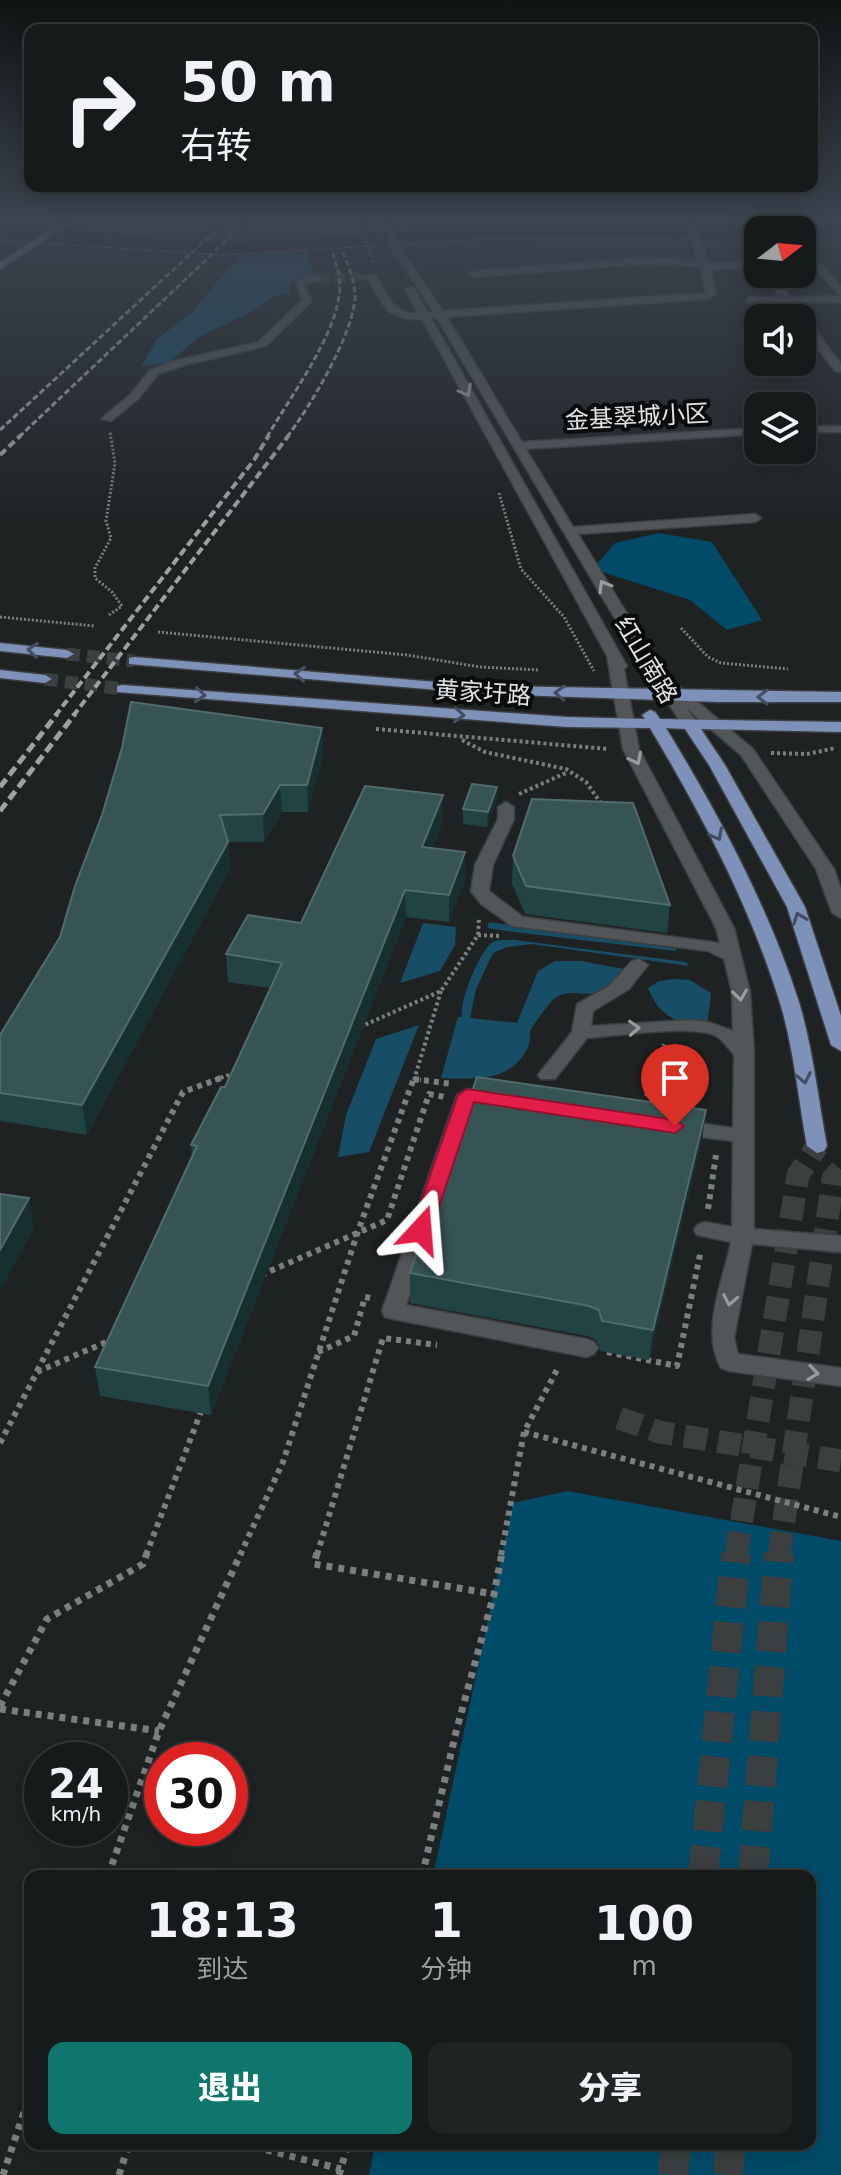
<!DOCTYPE html>
<html lang="zh">
<meta charset="utf-8">
<style>
body{margin:0;font-family:"DejaVu Sans","Noto Sans SC",sans-serif;background:#1f2323;color:#f1f3f6;height:100vh;display:flex;flex-direction:column;font-size:30px;white-space:nowrap}
*{box-sizing:border-box;margin:0}
p{font-size:26px;color:#9ea1a2}
.icon{flex:none;width:44px;height:44px;fill:none;stroke:currentColor;stroke-width:2;stroke-linecap:round;stroke-linejoin:round}
.map{position:relative;flex:1;overflow:hidden}
.sheet{position:absolute;left:24px;top:1870px;width:792px;height:280px;display:flex;flex-direction:column;background:#161a1a;border-radius:16px;box-shadow:0 4px 20px #0003,0 0 0 2px #353839}
.sheet>*{flex:none}
.guide{position:absolute;left:24px;top:24px;width:794px;height:168px;border-radius:16px;box-shadow:0 4px 20px #0003,0 0 0 2px #353839;background:#161a1a;color:#f1f3f6;overflow:hidden}
.needle{width:52px;rotate:74deg}
.buttons{position:absolute;left:744px;top:216px;display:grid;gap:16px}
.buttons a{display:grid;place-items:center;width:72px;height:72px;border-radius:16px;background:#161a1a;box-shadow:0 4px 20px #0003,0 0 0 2px #353839;font-size:40px}
.speed{position:absolute;left:24px;top:1742px;display:flex;gap:16px;font-size:40px;font-weight:700;text-align:center}
.speed>*{display:grid;place-content:center;width:104px;height:104px;border-radius:50%;background:#161a1a;box-shadow:0 4px 20px #0003,0 0 0 2px #353839;line-height:1}
.speed small{font-size:20px;font-weight:400}
.speed .limit{border:12px solid #d22;background:#fff;color:#111}
.pin{position:absolute;display:grid;place-items:center;width:68px;height:68px;color:#fff;margin:-82px -34px;border-radius:50% 50% 50% 0;rotate:-45deg;box-shadow:0 0 8px #0007}
.pin .icon{rotate:45deg}
.me{position:absolute;width:88px;margin:-44px;rotate:19deg;stroke-linejoin:round;filter:drop-shadow(0 0 6px #0008)}
.turn{display:flex;align-items:center;gap:28px;height:168px;padding:0 24px;font-size:36px}
.turn .icon{width:104px;height:104px;stroke-width:2.5}
.turn b{display:block;font-size:56px;line-height:68px}
.eta{display:flex;justify-content:space-evenly;align-items:center;height:136px;text-align:center}
.eta b{font-size:48px;font-weight:800;line-height:56px}
.button{display:flex;gap:16px;margin-top:auto;padding:16px 24px}
.button a{flex:1;height:92px;border-radius:16px;background:#0f766e;color:#fff;font-size:32px;font-weight:800;line-height:92px;text-align:center}
.button a+a{background:#1f2323;color:#f1f3f6}
.map>svg:first-child{display:block}
.green{fill:#184d66}
.forest{fill:#004b68}
.water{fill:#140031;stroke:#524467;stroke-width:2}
.lines{fill:none;stroke-linecap:round;stroke-linejoin:round}
.river{fill:#140031;fill-rule:evenodd}
.minor-tunnel-far1{stroke:#3b3f40;stroke-width:10;stroke-dasharray:10 5;stroke-linecap:butt}
.minor-tunnel{stroke:#3b3f40;stroke-width:23;stroke-dasharray:23 11;stroke-linecap:butt}
.major-tunnel-far2{stroke:#3b3f40;stroke-width:13;stroke-dasharray:13 7;stroke-linecap:butt}
.major-tunnel-far1{stroke:#3b3f40;stroke-width:23;stroke-dasharray:23 11;stroke-linecap:butt}
.major-tunnel{stroke:#3b3f40;stroke-width:30;stroke-dasharray:30 15;stroke-linecap:butt}
.minor-casing{stroke:#3c3f41;stroke-width:3}
.major-casing{stroke:#3c3f41;stroke-width:3}
.path-far3{stroke:#7c7f80;stroke-width:3;stroke-dasharray:2 2;stroke-linecap:butt}
.path-far2{stroke:#7c7f80;stroke-width:4;stroke-dasharray:3 3;stroke-linecap:butt}
.path-far1{stroke:#7c7f80;stroke-width:6;stroke-dasharray:5 5;stroke-linecap:butt}
.path{stroke:#7c7f80;stroke-width:7;stroke-dasharray:6 6;stroke-linecap:butt}
.minor{fill:#525658;fill-rule:evenodd}
.major{fill:#7d91b9;fill-rule:evenodd}
.rail-far2{stroke:#9ea1a2;stroke-width:3;stroke-dasharray:6 3;stroke-linecap:butt}
.rail-far1{stroke:#9ea1a2;stroke-width:4;stroke-dasharray:8 4;stroke-linecap:butt}
.rail{stroke:#9ea1a2;stroke-width:5;stroke-dasharray:10 5;stroke-linecap:butt}
.wall{fill:#224344}
.shaded-wall{fill:#182f30}
.building{fill:#375455;stroke:#526b6c;stroke-width:2}
.oneway{stroke:#9a9c9e}
.oneway2{stroke:#434e62}
.route{fill:#e11d48;stroke:#92132f;stroke-width:2}
.labels{text-anchor:middle;dominant-baseline:central;stroke-width:8;stroke-linejoin:round;paint-order:stroke}
.far-street-label{font-size:24px;fill:#e1e3e4;stroke:#090b0c}
</style>
<div class="map">
<svg width="841" height="2175" viewBox="0 0 841 2175">
<rect width="100%" height="100%" fill="#1e2223"/>
<path class="green" d="M307,249L313,275L291,283L289,293L270,298L255,310L199,337L170,362L141,367L157,339L192,312L241,254Z
M489,922L678,948L675,951L514,932L487,928Z
M423,923L456,927L455,945L440,971L400,983Z
M515,940L686,962L689,966L531,944L507,947L493,953L476,989L470,1018L517,1023L538,971L555,961H581L624,969C617,978 608,990 596,993C582,996 568,988 554,999C551,1001 533,1025 531,1029C529,1034 531,1041 528,1047C511,1083 474,1079 441,1078L458,1017H462C458,1006 480,946 495,941C500,940 509,940 515,940Z
M673,979L690,980L711,993L708,1019L699,1026C671,1020 659,1015 648,988L659,981Z
M419,1025L369,1152L338,1157L346,1115L376,1039Z"/>
<path class="forest" d="M659,533L712,542L762,620L727,630L690,600L593,569L615,543Z
M567,1491L841,1541V2175H369L375,2144H810V1876H433L513,1503Z"/>
<path class="water" d="M0,222H35L31,225L221,241L411,230H773H758V240L484,239L220,255L0,240Z"/>
<g class="lines">
<path class="river" d="M841,222V235H802V230H758V236L561,237L553,235L549,230L553,225L561,223Z"/>
<path class="minor-tunnel-far1" d="M320,278L361,277"/>
<path class="minor-tunnel" d="M619,1418L659,1432L841,1461"/>
<path class="major-tunnel-far2" d="M67,654L134,661
M45,679L122,689"/>
<path class="major-tunnel-far1" d="M736,1555L798,1175L817,1146
M779,1555L833,1179L841,1170"/>
<path class="major-tunnel" d="M703,1876L736,1553
M753,1876L779,1553
M673,2175L676,2144
M728,2175L731,2144"/>
<defs>
<path id="minor" d="M383,222H391L401,249L443,311L706,293L700,266L642,264L472,277L467,274L472,271L642,258L698,260L685,222H693L709,263L758,262V268L710,269L716,294L708,299L447,317L522,442L758,428V434L526,449L573,527L755,514L761,518L755,522L578,534L671,685L679,686L753,749L834,869L841,889V918L832,913L816,869L741,755L686,708L698,724L690,729L682,724L637,656L437,318H431L627,666L624,669L639,749L734,928L750,992L754,1053V1229L841,1236V1252L752,1244L734,1338L738,1354L841,1368V1386L729,1371L721,1368C700,1331 723,1281 731,1242L697,1235L694,1230L697,1225L705,1222L732,1227L733,1141L676,1134L666,1127L676,1120L733,1128L734,1055C729,1049 723,1040 716,1036C694,1024 614,1036 587,1038L555,1079H541L538,1075L572,1032L577,1004L609,986L632,961L639,959L648,965L629,989L593,1011L591,1026L692,1020L708,1022L733,1031L732,992L724,959L708,951L512,926L481,904L471,891L475,865L498,819V807L506,802L514,807V819L493,865L489,891L523,917L720,943L716,928L623,749L607,656L422,319C388,321 383,306 369,280L356,277L375,275C387,294 393,315 418,313L405,289L413,287L428,312H434L391,249Z
M802,262L820,263L841,287V296L814,268H802Z
M763,274H773L790,297L841,296V302H794L797,306L792,309L784,303L746,302L750,297H780Z
M320,275L323,280L305,284L311,302L266,346L185,365L158,374L139,398L111,421L101,419L131,394L150,370L178,360L258,342L302,300L296,280Z
M798,318H806L841,364V372L835,371L802,327V318Z
M802,426H841V432H802Z
M467,1089L498,1092L508,1099L498,1106L475,1102L406,1305L586,1339L594,1342L598,1348L594,1354L586,1357L393,1319L385,1317L382,1311L457,1095Z"/>
<path id="major" d="M62,222H72L0,269V262Z
M0,643L67,650L74,654L67,658L0,651Z
M134,657L486,686L841,692V702H719L486,694L129,664V658Z
M0,670L45,675L52,679L45,683L0,678Z
M122,685L567,717L645,719L642,715L650,710L655,712L660,719L841,722V732L701,729L725,765L805,907L841,1016V1051L831,1045L787,907L709,765L685,729L666,728C719,815 768,906 799,1002C813,1049 818,1098 827,1146L824,1151L817,1153L807,1146C798,1098 794,1049 780,1003C750,906 702,815 650,728L567,727L117,692V686Z"/>
</defs>
<use href="#minor" class="minor-casing"/>
<use href="#major" class="major-casing"/>
<path class="path-far3" d="M361,222L374,263
M499,493L521,569L564,617L594,671
M109,615L122,606L112,592L95,578V568L111,538L106,521L115,463L110,432
M0,617L95,626
M681,628L708,657L721,663L788,669
M158,632L407,655L480,667L540,670"/>
<path class="path-far2" d="M376,729L609,749
M462,740L485,752L566,769L586,782L603,806
M771,753L807,754L836,748
M519,794L568,772
M478,935L501,936
M360,1027L441,991L478,935L479,917
M414,1079L421,1080
M215,1080L234,1073
M414,1080L441,991
M652,1080L664,1044"/>
<path class="path-far1" d="M414,1079L452,1084
M644,1106L653,1078
M708,1209L716,1155
M261,1275L387,1220L429,1094L445,1097
M318,1352L354,1336L365,1297L375,1299
M607,1352L677,1366L701,1250
M37,1371L183,1092L221,1078
M524,1432L841,1517
M0,1443L37,1372L113,1339
M146,1555L202,1409
M240,1555L283,1462L358,1231L414,1078
M317,1555L383,1338L437,1345
M501,1555L524,1432L559,1366"/>
<path class="path" d="M317,1553L314,1564L494,1594
M0,1706L47,1619L143,1564L147,1553
M0,1709L159,1731
M108,1876L159,1731L241,1553
M422,1876L457,1728L494,1594L502,1553
M243,2144L341,2169
M3,2175L30,2094
M119,2175L129,2144
M339,2175L348,2144"/>
<use href="#minor" class="minor"/>
<use href="#major" class="major"/>
<path class="rail-far2" d="M0,430L225,222
M19,437L246,222
M267,437C289,399 334,338 339,296C342,281 337,267 333,253
M287,437C310,407 354,333 355,297C355,280 348,264 341,249"/>
<path class="rail-far1" d="M0,455L21,435
M55,716L254,460L269,435
M73,716L289,435"/>
<path class="rail" d="M0,787L57,714
M0,811L75,714"/>
</g>
<path class="wall" d="M322,728L323,754L308,812H282L264,842H228L230,869L87,1135L0,1121V1035L60,937Z
M497,787L496,801L487,827L463,824V809Z
M443,821L432,848L465,852V879L449,922L406,917L211,1415L100,1396L95,1367L192,1156L191,1145L225,1087L270,988L228,982L226,954L301,923Z
M513,856L670,905L667,933L525,914L512,884Z
M702,1140L649,1360L600,1351L596,1340L587,1336L410,1303V1273Z"/>
<path class="shaded-wall" d="M322,728L323,754L308,812L307,785Z
M280,785L282,812L264,842L263,814Z
M497,787L496,801L487,827L488,812Z
M443,795V821L422,874V847Z
M228,842L230,869L87,1135L82,1105Z
M465,852V879L449,922V895Z
M405,890L406,917L211,1415L208,1386Z
M706,1110L702,1140L649,1360L653,1330Z
M29,1198L34,1228L0,1291V1250Z"/>
<path class="building" d="M131,702L322,728L307,785H280L263,814L220,815L228,842L82,1105L0,1093V1035L60,937L75,886L102,815L122,748Z
M472,784L497,787L488,812L463,809Z
M365,786L443,795L422,847L465,852L449,895L405,890L208,1386L95,1367L197,1146L191,1145L221,1087H225L282,963L226,954L248,915L301,923Z
M532,799L633,803L670,905L526,886L513,856Z
M477,1077L706,1110L653,1330L602,1321L599,1310L589,1306L410,1273Z
M0,1194L29,1198L0,1250Z"/>
<defs><path id="oneway-chevron" d="M-2-3.5L2.5 0L-2 3.5" fill="none" stroke-width="1.6" stroke-linecap="round" stroke-linejoin="round" transform="scale(2)"/></defs>
<g class="oneway">
<use href="#oneway-chevron" transform="translate(466 391) rotate(61)"/>
<use href="#oneway-chevron" transform="translate(604 586) rotate(-120)"/>
<use href="#oneway-chevron" transform="translate(636 759) rotate(63)"/>
<use href="#oneway-chevron" transform="translate(740 995) rotate(82)"/>
<use href="#oneway-chevron" transform="translate(634 1028) rotate(-3)"/>
<use href="#oneway-chevron" transform="translate(730 1300) rotate(101)"/>
<use href="#oneway-chevron" transform="translate(813 1373) rotate(8)"/>
</g>
<g class="oneway2">
<use href="#oneway-chevron" transform="translate(33 650) rotate(-174)"/>
<use href="#oneway-chevron" transform="translate(300 674) rotate(-176)"/>
<use href="#oneway-chevron" transform="translate(560 693) rotate(-178)"/>
<use href="#oneway-chevron" transform="translate(200 695) rotate(5)"/>
<use href="#oneway-chevron" transform="translate(763 697) rotate(180)"/>
<use href="#oneway-chevron" transform="translate(459 715) rotate(4)"/>
<use href="#oneway-chevron" transform="translate(717 835) rotate(62)"/>
<use href="#oneway-chevron" transform="translate(799 918) rotate(-110)"/>
<use href="#oneway-chevron" transform="translate(804 1078) rotate(79)"/>
</g>
<linearGradient id="sky" x2="0" y2="1"><stop stop-color="#101313"/><stop offset="0.42" stop-color="#3b4450"/><stop offset="1" stop-color="#3b4450" stop-opacity="0"/></linearGradient>
<rect width="841" height="526" fill="url(#sky)"/>
<path class="route" d="M467,1089L675,1120L684,1126L675,1133L474,1102L431,1230L428,1235H414L411,1230L458,1095Z"/>
<g class="labels">
<g class="far-street-label">
<text transform="translate(637 417) rotate(-3)">金基翠城小区</text>
<text transform="translate(646 660) rotate(59)">红山南路</text>
<text transform="translate(483 693) rotate(4)">黄家圩路</text>
</g>
</g>
</svg>
<div class="buttons">
<a><svg class="needle" viewBox="-14 -14 28 28"><path d="M0-13l5 13h-10z" fill="#e53935"/><path d="M0 13l5-13h-10z" fill="#9ea1a2"/></svg></a>
<a><svg class="icon" aria-label="sound" viewBox="0 0 24 24"><path d="M4 9h4l5-4v14l-5-4H4zM17 9q2 3 0 6"/></svg></a>
<a><svg class="icon" aria-label="layers" viewBox="0 0 24 24"><path d="M12 4l9 5-9 5-9-5zM3 14l9 5 9-5"/></svg></a>
</div>
<div class="speed"><div>24<small>km/h</small></div><div class="limit">30</div></div>
<div class="pin" style="left:675px;top:1126px;background:#d93025"><svg class="icon" aria-label="arrive" viewBox="0 0 24 24"><path d="M6 21V4h12l-3 4 3 4H6"/></svg></div>
<svg class="me" style="left:421px;top:1230px" viewBox="-20 -20 40 40"><path d="M0-17L14 15 0 8-14 15z" fill="#e11d48" stroke="#fff" stroke-width="4"/></svg>
<div class="guide">
<div class="turn"><svg class="icon" aria-label="right" viewBox="0 0 24 24"><path d="M7 20v-9h11M14 6l5 5-5 5"/></svg><div><b>50 m</b>右转</div></div>
</div>
<section class="sheet">
<div class="eta">
<div><b>18:13</b><p>到达</p></div>
<div><b>1</b><p>分钟</p></div>
<div><b>100</b><p>m</p></div>
</div>
<div class="button"><a>退出</a><a>分享</a></div>
</section>
</div>
